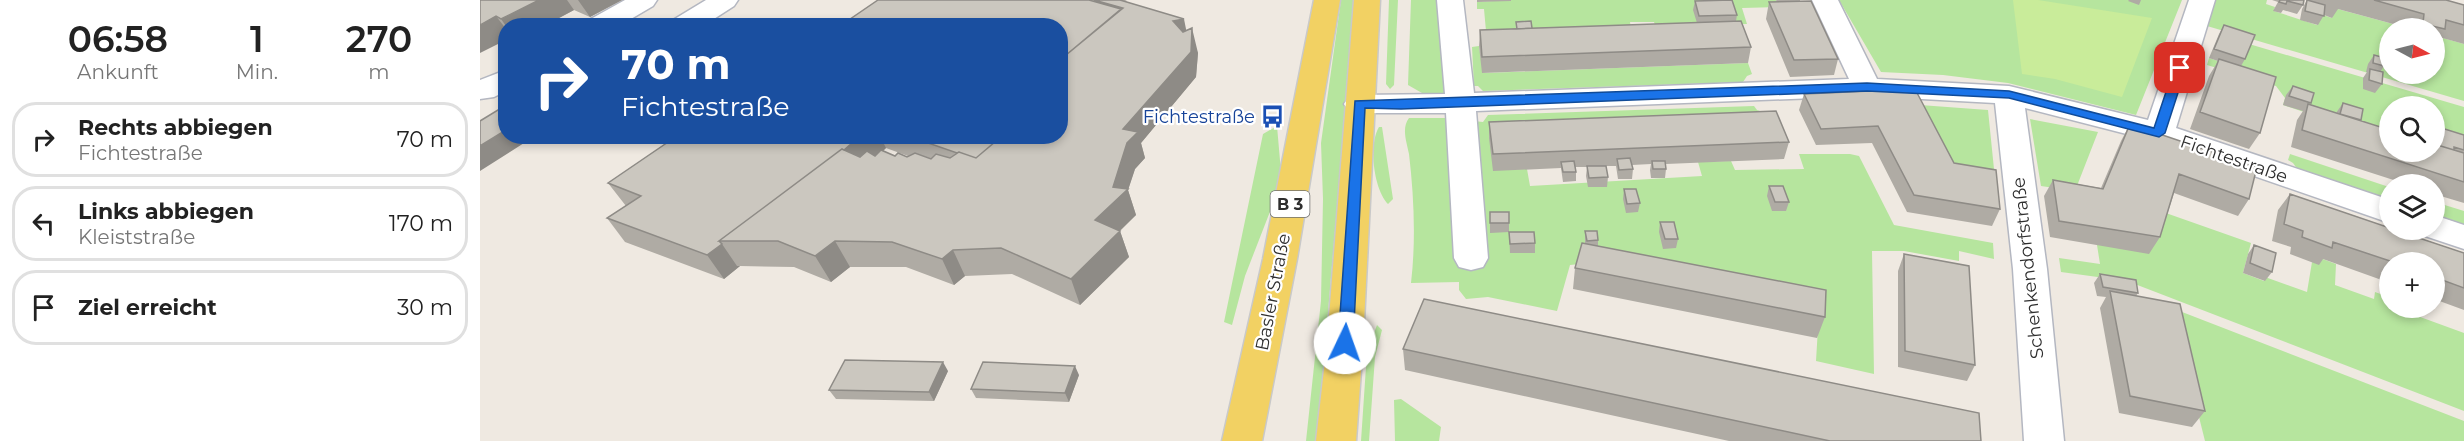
<!DOCTYPE html>
<html lang="de">
<meta charset="utf-8">
<style>
body{margin:0;font-family:Montserrat,sans-serif;background:#f2f2f2;color:#222;height:100vh;display:flex;flex-direction:column;font-size:22px;white-space:nowrap}
*{box-sizing:border-box;margin:0}
p{font-size:20px;color:#767676}
.icon{flex:none;width:33px;height:33px;fill:none;stroke:currentColor;stroke-width:2;stroke-linecap:round;stroke-linejoin:round}
.map{position:relative;flex:1;overflow:hidden}
.panel{display:flex;flex-direction:column;background:#fff;width:480px}
.panel>*{flex:none}
.top-card{position:absolute;left:18px;top:18px;width:570px;height:126px;border-radius:24px;box-shadow:0 3px 9px #0003;background:#1a4fa0;color:#fff;overflow:hidden}
.needle{width:39px;rotate:97deg}
.tools{position:absolute;left:1899px;top:18px;display:grid;gap:12px}
.tools a{display:grid;place-items:center;width:66px;height:66px;border-radius:50%;background:#fff;box-shadow:0 3px 9px #0003;font-size:30px}
.pin{position:absolute;display:grid;place-items:center;width:51px;height:51px;color:#fff;margin:-26px;border-radius:12px;box-shadow:0 3px 9px #0006}
.me{position:absolute;width:66px;margin:-33px;rotate:3deg;stroke-linejoin:round;filter:drop-shadow(0 0 4px #0008)}
.turn{display:flex;align-items:center;gap:21px;height:126px;padding:0 24px;font-size:27px}
.turn .icon{width:78px;height:78px;stroke-width:2.5}
.turn b{display:block;font-size:42px;line-height:51px}
.eta{display:flex;justify-content:space-evenly;align-items:center;height:102px;text-align:center}
.eta b{font-size:36px;font-weight:600;line-height:42px}
ul{padding:0;list-style:none}
li{display:flex;align-items:center;gap:18px;height:75px;margin:0 12px 9px;padding:0 12px;border:3px solid #e0e0e0;border-radius:24px}
li div{flex:1}
li b{display:block;font-size:22px}
li em{font-style:normal}
main{display:flex;flex:1;min-height:0}
.map>svg:first-child{display:block}
.green{fill:#b6e59e}
.pitch{fill:#c9ec9a}
.lines{fill:none;stroke-linecap:round;stroke-linejoin:round}
.minor-casing{stroke:#b4b7c1;stroke-width:3}
.major-casing{stroke:#c9c9c9;stroke-width:3}
.minor{fill:#fff;fill-rule:evenodd}
.major{fill:#f2d163;fill-rule:evenodd}
.wall{fill:#afaba4;fill-rule:evenodd}
.shaded-wall{fill:#8e8b86}
.building{fill:#cbc7bf;stroke:#8e8b86;stroke-width:1.5}
.route{fill:#1a73e8;stroke:#114b97;stroke-width:1.5}
.labels{text-anchor:middle;dominant-baseline:central;stroke-width:4.5;stroke-linejoin:round;paint-order:stroke}
.shield{fill:#fff;stroke:#6d6d6d;stroke-width:1.5}
.shield-label{font-size:16px;font-weight:bold;fill:#2e2e2e}
.transit-label{font-size:18px;fill:#164399;stroke:#fff;text-anchor:end}
.street-label{font-size:18px;fill:#2e2e2e;stroke:#fff}
</style>
<main>
<section class="panel">
<div class="eta">
<div><b>06:58</b><p>Ankunft</p></div>
<div><b>1</b><p>Min.</p></div>
<div><b>270</b><p>m</p></div>
</div>
<ul>
<li><svg class="icon" aria-label="right" viewBox="0 0 24 24"><path d="M7 20v-9h11M14 6l5 5-5 5"/></svg><div><b>Rechts abbiegen</b><p>Fichtestraße</p></div><em>70 m</em></li>
<li><svg class="icon" aria-label="left" viewBox="0 0 24 24"><path d="M17 20v-9H6M10 6l-5 5 5 5"/></svg><div><b>Links abbiegen</b><p>Kleiststraße</p></div><em>170 m</em></li>
<li><svg class="icon" aria-label="arrive" viewBox="0 0 24 24"><path d="M6 21V4h12l-3 4 3 4H6"/></svg><div><b>Ziel erreicht</b></div><em>30 m</em></li>
</ul>
</section>
<div class="map">
<svg width="1984" height="441" viewBox="0 0 1984 441">
<rect width="100%" height="100%" fill="#efe9e1"/>
<path class="green" d="M861,0H874L871,43L837,441H826L841,301L843,199L841,143Z
M909,0H918L914,85L910,89L906,84Z
M931,0H964L969,93H942L928,85Z
M1031,0H1296L1299,7L1262,8L1267,24L1207,25L1179,35L1174,22H1150L1151,29L1006,31L1004,9H997V2Z
M1359,0H1702L1656,115L1528,83L1463,75L1401,72Z
M1735,0H1787L1786,4L1795,7L1794,11L1837,25L1840,14L1852,18L1854,8L1928,28H1910V74H1954L1955,46L1963,48V38L1984,44V101L1727,26Z
M1769,44L1984,107V148L1955,137L1954,106H1910L1909,136L1857,112H1824L1803,105L1805,98L1796,86L1727,65L1729,58L1760,68Z
M999,46L1003,73L1268,63L1272,74L1267,76L1263,82L1003,91L998,86H994L992,47Z
M1440,105L1508,110L1515,179L1474,172Z
M1274,106L1277,110L1286,113L1013,170L1047,169L1050,186L1222,176L1218,162L1251,161L1255,170L1324,169L1319,154H1370L1379,156L1414,225L1513,243L1514,259L1479,251V261L1424,251H1392L1394,374L1336,361L1339,311L1100,264L1090,265L1077,311L1008,297L986,299L979,290V282L931,283C936,241 934,196 929,154C927,143 921,128 929,118H965L1003,122L1008,115Z
M1550,119L1618,132L1595,191L1561,186Z
M797,126L801,172L798,191L765,276L752,325L744,322L783,134Z
M899,127H902L913,199L908,204C894,190 888,145 899,127Z
M1810,154L1909,187V200L1818,170L1813,163L1808,160Z
M1955,202L1984,211V225L1955,215Z
M1683,212L1771,243L1763,273L1784,281L1785,277L1827,292L1832,262L1839,264L1840,258L1856,264L1855,285L1894,299L1895,292L1909,297L1910,308H1933L1932,314L1984,333V411L1647,281L1581,272L1579,258L1620,264L1617,245Z
M1684,305L1984,421V441H1725L1716,405Z
M897,325L902,330L895,357L889,441H881L887,352Z
M921,399L961,427L959,441H915L914,400Z"/>
<path class="pitch" d="M1533,0H1558L1672,18L1642,97L1575,79L1542,74Z"/>
<g class="lines">
<defs>
<path id="minor" d="M145,0H177L173,6L139,26H106L109,20Z
M226,0H258L254,6L223,26H190L193,20Z
M957,0H983L994,93L1369,79L1332,0H1358L1397,79L1529,86L1668,120L1709,0H1735L1696,128L1910,200V223L1670,140L1545,108L1567,269L1584,441H1544L1533,269L1515,103L1387,96L996,111L1008,258L1003,267L991,270L979,267L974,258L966,113H879L869,111L864,104L869,97L879,95L965,94Z
M26,70V91L14,97L0,99V80Z
M1954,215L1984,225V249L1942,235L1939,230H1954Z"/>
<path id="major" d="M834,0H860L817,259L782,441H742L783,259Z
M874,0H900L883,343L876,441H836L847,343Z"/>
</defs>
<use href="#minor" class="minor-casing"/>
<use href="#major" class="major-casing"/>
<use href="#minor" class="minor"/>
<use href="#major" class="major"/>
</g>
<path class="wall" d="M0,0H142L110,17L94,10L64,26H26V40Z
M398,0H647L645,1L706,30L718,53L716,77L661,143L665,158L655,169L648,190L656,215L640,231L649,257L600,305L532,274L485,276L474,285L426,267H370L351,282L314,267L260,266L244,279L145,242L127,218L146,206L128,183L197,136H580ZM406,148L428,156H415L403,151Z
M997,0H1031V1L997,2Z
M1296,0H1320V2L1358,59L1354,75L1310,77L1286,19L1289,2H1297Z
M1649,0H1661L1659,5L1648,1Z
M1792,0H1824L1823,5L1817,14L1803,10L1801,13L1793,11L1798,2Z
M1826,0H1966L1984,5V44L1959,37L1954,43V28H1928L1858,9L1852,18L1844,15L1838,25L1820,20L1822,9L1827,0Z
M1215,1L1257,15L1256,21L1271,47L1268,63L1002,73L999,46L1000,30L1036,29V22L1052,28L1217,23L1213,10Z
M1744,25L1765,59L1761,66L1780,133L1769,149L1710,129L1729,76L1738,61L1729,58L1739,34Z
M1894,55L1904,66L1900,72L1902,84L1895,93L1883,89V78L1887,72H1886L1888,64Z
M1813,86L1831,103L1829,104L1856,113L1863,103L1881,120L1954,152V127L1955,126L1984,135V203L1954,194V184H1926L1811,147L1817,120L1823,111L1803,105L1806,95Z
M1435,89L1474,163L1520,209L1512,226L1427,212L1392,143L1336,145L1319,110L1324,94Z
M1009,122L1309,142L1304,159L1186,164V169L1185,178H1171L1170,170L1171,164L1152,165L1153,169L1152,179H1138L1136,166H1126L1128,177L1127,187H1108L1106,176L1107,167H1095L1096,172V181L1083,182L1081,168L1013,171L1009,138Z
M1650,124L1769,199L1758,216L1694,193L1680,237L1669,254L1570,237L1564,196L1573,180L1621,188L1641,141Z
M1289,186L1309,202L1306,211H1292L1287,196Z
M1144,189L1160,203L1158,212L1146,213L1143,199Z
M1810,194L1984,253V310L1954,299V262H1910V283L1843,259L1839,265L1810,254L1811,247L1792,241L1798,210Z
M1010,212L1029,223V232L1010,233Z
M1180,222L1198,239L1196,248L1183,249L1179,232Z
M1105,231L1118,240V246L1345,317L1337,338L1093,289L1095,268L1105,243Z
M1029,232L1055,243V253H1030Z
M1774,245L1792,272L1785,281L1763,273L1768,254Z
M1424,254L1495,365L1487,381L1418,367V271Z
M1620,274L1658,293L1656,296L1725,411L1712,427L1639,413L1620,308L1626,297L1617,296L1614,283Z
M923,349L1501,441H1249L925,370Z
M468,371L454,401L356,399L349,390Z
M599,375L589,402L496,398L491,389Z"/>
<path class="shaded-wall" d="M59,0H87L94,10L64,26H26L21,19Z
M98,0H142L110,17Z
M16,16L26,29V40L0,53V25Z
M704,19L709,44L693,21Z
M712,28L718,53L716,77L661,143L665,158L655,169L648,190L656,215L624,246L615,220L643,129Z
M26,130V136H55L0,171V146Z
M380,136H400L406,148L376,175L363,151Z
M640,231L649,257L600,305L591,279Z
M355,241L370,267L351,282L335,256Z
M242,244L257,266H260L244,279L227,255Z
M473,250L485,276L474,285L462,259Z
M463,362L468,371L454,401L449,392Z
M595,366L599,375L589,402L585,393Z"/>
<path class="building" d="M0,0H59L21,19L16,16L0,25Z
M398,0H609L641,9L580,60V26H360Z
M614,0H640L704,19L693,21L703,32L712,28L711,52L643,129L658,132L647,143L633,187L648,189L615,220L640,231L591,279L521,248L473,250L462,259L412,242L355,241L335,256L298,241H239L362,149L380,157L387,151L395,156L401,150L415,156L418,153L427,157L435,153L451,159L456,154L470,158L479,152L496,158L522,136H580V60L643,8Z
M1252,0L1257,15L1219,16L1215,1Z
M1800,0H1824L1823,5L1807,1L1806,4L1799,2Z
M1827,0L1845,5L1844,16L1825,11Z
M1894,0H1966L1984,5V25L1966,20L1965,29L1952,26L1943,23L1944,14Z
M1331,1L1358,59L1314,60L1289,2Z
M1051,21L1052,28L1037,29L1036,22Z
M1261,21L1271,47L1002,57L1000,30Z
M1744,25L1775,35L1765,59L1734,49Z
M1894,55L1905,58L1904,66L1893,63Z
M1739,59L1796,77L1780,133L1720,112Z
M1890,69L1903,72L1902,84L1889,80Z
M1813,86L1834,93L1831,103L1809,96Z
M1435,89L1474,163L1516,170L1520,209L1434,195L1398,126L1341,129L1324,94Z
M1863,103L1883,109L1881,120L1860,114Z
M1828,104L1910,130V152H1954V144L1984,153V182L1822,130Z
M26,105V130L0,146V121Z
M1296,111L1309,142L1013,154L1009,122Z
M1650,124L1777,167L1769,199L1699,174L1680,237L1579,221L1573,180L1623,189Z
M1955,126L1984,135V150L1974,147V150L1954,144Z
M197,136H380L364,150L362,149L239,241L242,244L227,255L127,218L161,196L128,183Z
M428,136H522L496,158L479,152L477,153Z
M1150,158L1153,169L1139,170L1137,159Z
M1094,161L1096,172H1083L1081,162Z
M1172,161H1185L1186,169H1173Z
M1107,166H1126L1128,177L1109,178Z
M1289,186H1303L1309,202H1295Z
M1144,189H1156L1160,203L1147,204Z
M1810,194L1910,228V230H1915L1984,253V288L1954,277V262H1913L1853,242L1852,248L1822,237L1823,231L1804,224Z
M1010,212H1029V223H1010Z
M1180,222H1194L1198,239H1185Z
M1105,231H1117L1118,240L1107,241Z
M1029,232H1054L1055,243L1030,244Z
M1102,243L1346,290L1345,317L1095,268Z
M1774,245L1796,253L1792,272L1770,263Z
M1424,254L1489,266L1495,365L1425,351Z
M1620,274L1656,280L1658,293L1623,287Z
M1630,291L1700,304L1725,411L1650,396Z
M944,299L1499,413L1501,441H1350L923,349Z
M365,360L463,362L449,392L349,390Z
M503,362L595,366L585,393L491,389Z"/>
<path class="route" d="M1700,64L1706,68L1685,133L1679,137L1529,98L1387,91L921,109L885,108L873,343L871,347H860L858,343L875,101L1387,83L1529,91L1674,128L1694,68Z"/>
<defs>
<symbol id="bus-bare" viewBox="-9 -9 18 18"><path d="M-5-6H5V4H4V6H2V4H-2V6H-4V4H-5ZM-3.5-4V0h7V-4ZM-3.5 1.2v1.5H-2V1.2ZM2 1.2v1.5H3.5V1.2Z" fill="#1a4fb4" stroke="#fff" stroke-width="2.5" paint-order="stroke"/></symbol>
</defs>
<g fill-rule="evenodd">
<use href="#bus-bare" x="776" y="100" width="33" height="33"/>
</g>
<g class="labels">
<rect class="shield" x="790.5" y="191" width="39" height="26" rx="4.5"/>
<g class="shield-label">
<text x="810" y="204">B 3</text>
</g>
<g class="transit-label">
<text x="775" y="117">Fichtestraße</text>
</g>
<g class="street-label">
<text transform="translate(1754 159) rotate(19)">Fichtestraße</text>
<text transform="translate(1548 268) rotate(-96)">Schenkendorfstraße</text>
<text transform="translate(793 292) rotate(-79)">Basler Straße</text>
</g>
</g>
</svg>
<div class="tools">
<a><svg class="needle" viewBox="-14 -14 28 28"><path d="M0-13l5 13h-10z" fill="#e53935"/><path d="M0 13l5-13h-10z" fill="#767676"/></svg></a>
<a><svg class="icon" aria-label="search" viewBox="0 0 24 24"><circle cx="10" cy="10" r="6"/><path d="M15 15l6 6"/></svg></a>
<a><svg class="icon" aria-label="layers" viewBox="0 0 24 24"><path d="M12 4l9 5-9 5-9-5zM3 14l9 5 9-5"/></svg></a>
<a>+</a>
</div>
<div class="pin" style="left:1700px;top:68px;background:#d93025"><svg class="icon" aria-label="arrive" viewBox="0 0 24 24"><path d="M6 21V4h12l-3 4 3 4H6"/></svg></div>
<svg class="me" style="left:865px;top:343px" viewBox="-20 -20 40 40"><circle r="19" fill="#fff"/><path d="M0-13L10 11 0 6-10 11z" fill="#1a73e8"/></svg>
<div class="top-card">
<div class="turn"><svg class="icon" aria-label="right" viewBox="0 0 24 24"><path d="M7 20v-9h11M14 6l5 5-5 5"/></svg><div><b>70 m</b>Fichtestraße</div></div>
</div>
</div>
</main>
